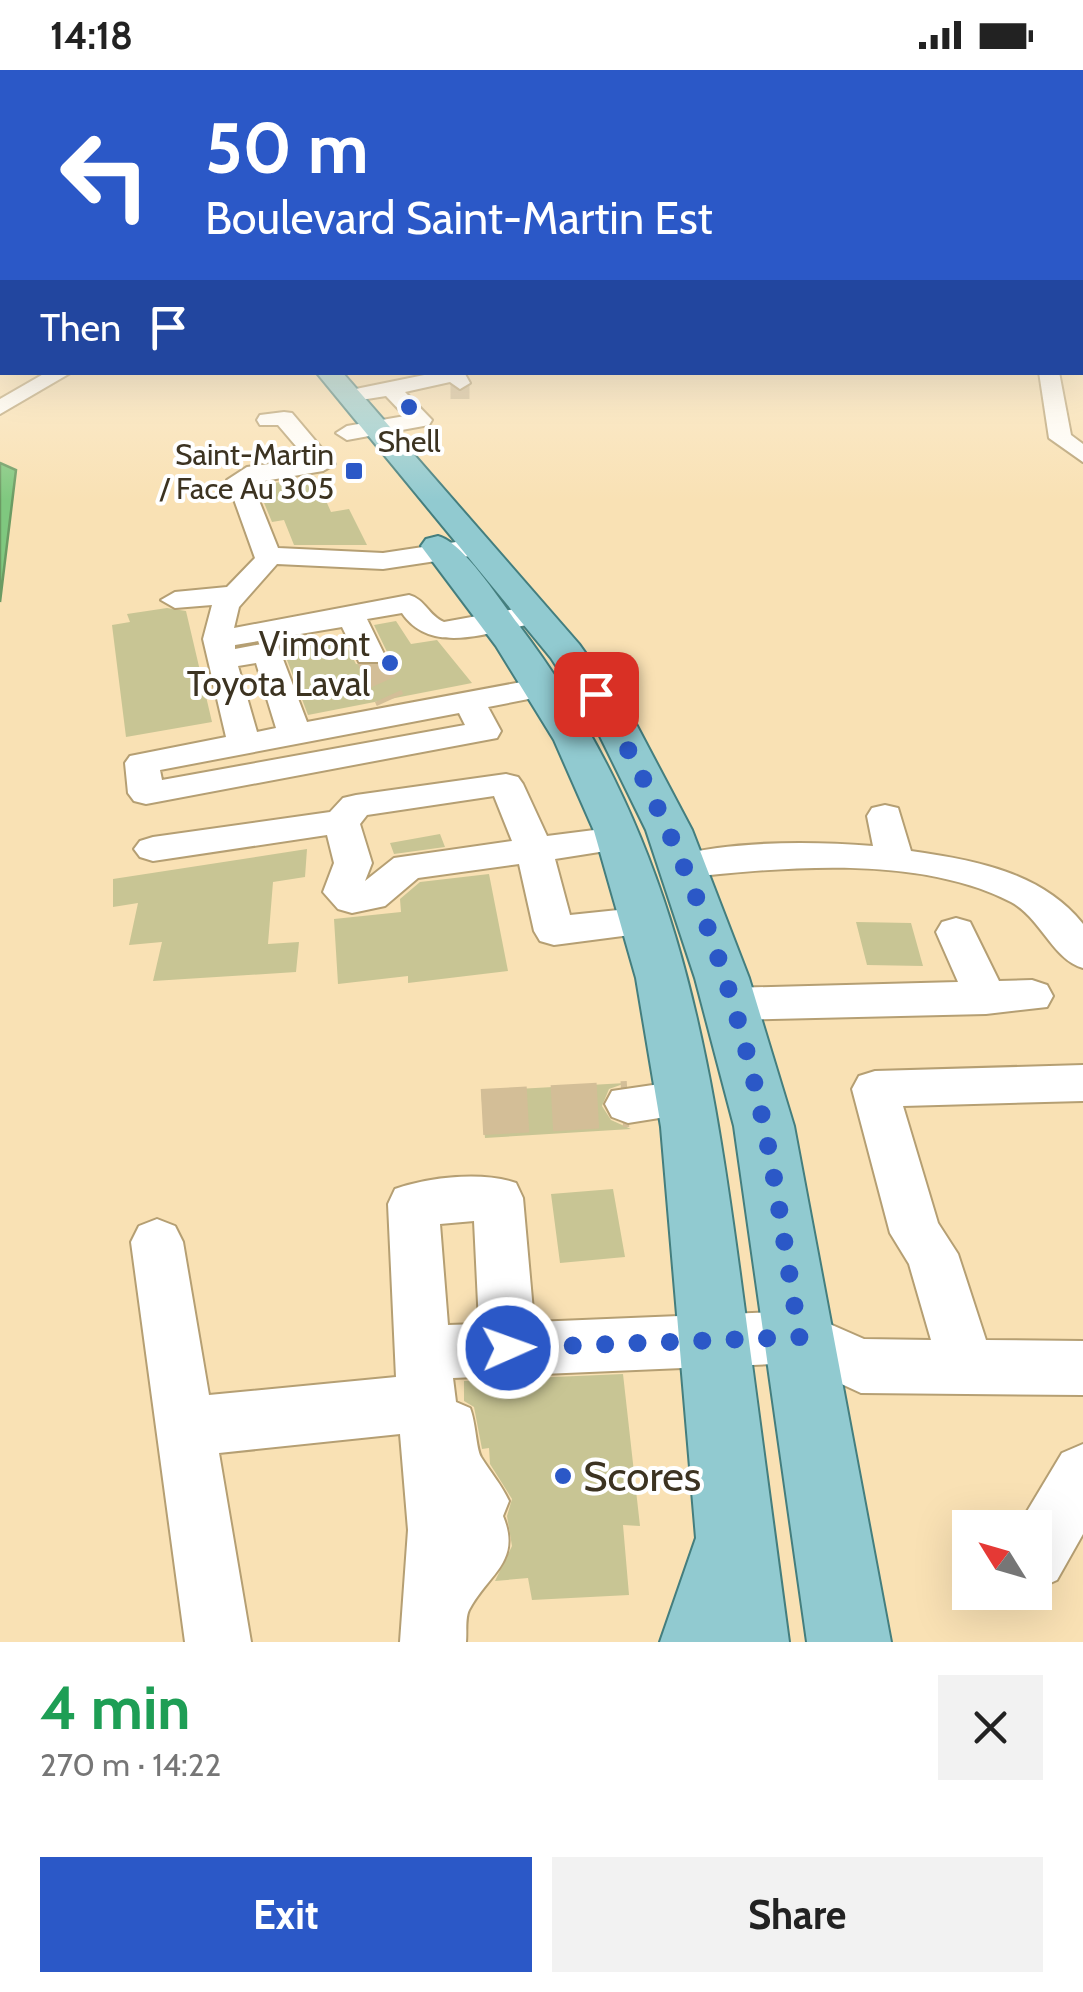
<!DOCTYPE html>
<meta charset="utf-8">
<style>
body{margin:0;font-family:Cabin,sans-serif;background:#f2f2f2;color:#222;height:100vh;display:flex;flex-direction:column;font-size:38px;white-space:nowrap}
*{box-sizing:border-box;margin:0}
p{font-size:32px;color:#767676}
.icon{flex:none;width:55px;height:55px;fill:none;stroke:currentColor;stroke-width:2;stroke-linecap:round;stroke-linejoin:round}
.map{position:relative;height:1572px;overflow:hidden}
.panel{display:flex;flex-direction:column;background:#fff;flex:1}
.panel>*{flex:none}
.top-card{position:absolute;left:0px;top:0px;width:1085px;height:305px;box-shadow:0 10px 40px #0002;background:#2b58c7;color:#fff;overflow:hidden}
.needle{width:65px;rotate:307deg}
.fabs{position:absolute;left:952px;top:1440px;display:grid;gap:20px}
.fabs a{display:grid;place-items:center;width:100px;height:100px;border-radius:0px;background:#fff;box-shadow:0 10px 40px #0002;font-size:50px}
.pin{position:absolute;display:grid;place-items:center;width:85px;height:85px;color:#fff;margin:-42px;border-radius:20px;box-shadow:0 5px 15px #0006}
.me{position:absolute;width:110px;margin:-55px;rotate:88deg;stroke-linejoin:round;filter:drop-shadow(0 0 8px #0008)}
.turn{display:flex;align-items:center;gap:35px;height:210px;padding:0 40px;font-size:45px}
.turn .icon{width:130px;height:130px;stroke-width:2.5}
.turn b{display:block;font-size:70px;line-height:85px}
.then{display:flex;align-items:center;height:95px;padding:0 40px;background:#0003;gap:20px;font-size:38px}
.round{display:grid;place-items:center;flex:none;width:105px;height:105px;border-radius:0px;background:#f2f2f2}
.summary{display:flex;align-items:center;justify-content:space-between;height:170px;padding:0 40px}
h1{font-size:60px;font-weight:700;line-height:75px;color:#1e9e55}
.primary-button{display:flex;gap:20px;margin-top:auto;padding:20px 40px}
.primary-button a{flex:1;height:115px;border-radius:0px;background:#2b58c7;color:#fff;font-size:40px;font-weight:700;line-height:115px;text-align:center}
.primary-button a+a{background:#f2f2f2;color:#222}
.status{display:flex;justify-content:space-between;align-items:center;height:70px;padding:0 50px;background:#fff;direction:ltr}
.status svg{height:28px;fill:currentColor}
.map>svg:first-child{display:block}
.water{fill:#7fc87f;stroke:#6b9b63;stroke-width:2.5}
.building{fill:#c8c594}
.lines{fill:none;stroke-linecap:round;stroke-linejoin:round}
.minor-tunnel-far2{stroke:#d3be97;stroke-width:19;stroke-dasharray:19 9;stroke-linecap:butt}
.minor-tunnel-far1{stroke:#d3be97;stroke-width:29;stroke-dasharray:29 15;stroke-linecap:butt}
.minor-tunnel{stroke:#d3be97;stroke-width:46;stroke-dasharray:46 24;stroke-linecap:butt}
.minor-casing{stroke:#b59f73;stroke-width:4}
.major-casing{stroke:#447e7e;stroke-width:4}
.minor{fill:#fff;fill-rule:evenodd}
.major{fill:#91cad0;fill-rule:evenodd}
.route{stroke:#2b58c7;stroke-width:18;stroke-dasharray:0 32.4}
.poi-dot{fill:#2b58c7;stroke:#fff;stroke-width:4}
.labels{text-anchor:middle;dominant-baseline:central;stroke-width:8;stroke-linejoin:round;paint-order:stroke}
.far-poi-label{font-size:30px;fill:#3c3321;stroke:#fff}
.poi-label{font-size:35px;fill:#3c3321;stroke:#fff;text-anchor:end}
.near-poi-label{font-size:42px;fill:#3c3321;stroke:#fff;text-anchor:start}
</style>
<div class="status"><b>14:18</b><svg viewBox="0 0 49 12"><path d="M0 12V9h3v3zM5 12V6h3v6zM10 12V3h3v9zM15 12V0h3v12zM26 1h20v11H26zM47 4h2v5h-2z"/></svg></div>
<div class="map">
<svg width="1083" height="1572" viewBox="0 0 1083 1572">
<rect width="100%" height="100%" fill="#f9e1b4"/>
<path class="water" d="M0,393L16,400L0,532Z"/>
<path class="building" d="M315,406L331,442L349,439L367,475H294L284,450L272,452L257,416Z
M167,538L186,541L212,652L126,667L112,555L130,552L127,544Z
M396,551L411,574L437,570L472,613L308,645L282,577L342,567L356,594L381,596L388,584L374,555Z
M440,764L445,777L394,784L390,773Z
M307,779L305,807L273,812L268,874L299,872L296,902L153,911L162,872L129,875L138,833L113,837V809Z
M489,804L508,901L408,913V906L338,914L334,849L401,842L400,829L420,812Z
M856,852L911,853L923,896L867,895Z
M626,1013L609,1019L602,1036L611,1050L631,1059L485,1068L481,1021Z
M613,1119L625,1187L560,1193L551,1124Z
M623,1304L640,1456L623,1455L629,1525L532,1530L528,1508L495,1511L512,1476L507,1446L512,1429L490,1394L489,1378L482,1379L474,1337L464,1331V1311Z"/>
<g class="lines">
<path class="minor-tunnel-far2" d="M460,313V329"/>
<path class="minor-tunnel-far1" d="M370,586L390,630"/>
<path class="minor-tunnel" d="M482,1042L628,1034"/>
<defs>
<path id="minor" d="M47,302H72L0,344V329Z
M439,302L465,304L470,313L460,319L450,312L405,322L432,350L429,355L347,370L336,363L347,356L405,346L386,326L348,332L338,326L341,322Z
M1039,302H1059L1071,365L1083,374V392L1049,368Z
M284,342L292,343L335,394L323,401L252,413L278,478L383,483L476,469L489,477L476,485L383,499L277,494L239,537L234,558L409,525C425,529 429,546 444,552L537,535L547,538L551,544L547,550L537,553C491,561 432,587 402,543L367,549L385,586L381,592H359L342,557L235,575V579L267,573L278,576L307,652L543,608L554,610L559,617L554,624L488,637L501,661L497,668L146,734L134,731L128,723L125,693L130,686L226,667L203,569L212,535L175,538L161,530L175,522L227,517L255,488L227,410L247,397L307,389L278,355H260L257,350L260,345ZM256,593L276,658L257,662L238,596ZM459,643L465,655L162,710L160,700Z
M506,704L518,707L523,714L547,766L618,757L631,761L636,769L631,777L555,789L570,845L647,837L661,841L667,851L661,861L554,875L540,871L534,861L519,794L418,808L385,836L352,843L338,839L323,822L334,793L327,765L153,791L140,787L134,779L140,771L153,767L330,742L343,728L356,725ZM494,726L512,771L394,788L365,811L372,793L360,754L367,745Z
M885,735L898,738L911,781C974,790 1042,802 1083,854V898C1053,890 1041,848 1011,832C918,784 783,797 683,808L670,805L664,796L670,787C732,771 809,771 873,776L867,746L872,738Z
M956,848L970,852L999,911L1032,910L1047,915L1053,926L1047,937L986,944L730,950L715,945L709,934L715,923L730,918L958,912L936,862L942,852Z
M1083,995V1031L903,1036L938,1153L958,1184L986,1270L1083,1271V1325L861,1323L796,1293L453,1308L456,1332L470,1338C476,1353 476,1378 481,1387C491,1403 501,1414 509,1431L503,1446C522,1492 488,1504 469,1540C465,1548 467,1562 466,1572H400L408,1460L400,1364L219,1383L251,1572H185L131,1172L139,1156L157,1149L175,1156L183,1172L209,1325L396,1307L388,1134L395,1119C429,1107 482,1101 516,1113L523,1128L534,1252L800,1241L864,1269L931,1270L909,1194L890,1163L852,1019L859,1006L875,1001ZM474,1151L479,1254L448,1255L440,1154Z
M687,1010L703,1015L710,1028L703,1041L628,1053L612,1047L605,1034L612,1021Z
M1083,1374V1464L1057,1510L1035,1520V1458H1017L1062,1383Z"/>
<path id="major" d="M316,302H342L579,574L636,654L692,760L749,908L794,1056L891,1572H807L734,1056L695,908L646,760L594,654L551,588Z
M438,466C463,472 501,532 518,554C675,761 709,969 742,1219C758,1337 773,1454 789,1572H660L696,1468L661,1057L636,908L594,761L554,670L496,576L421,476L426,469Z"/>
</defs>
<use href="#minor" class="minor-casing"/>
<use href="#major" class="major-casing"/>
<use href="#minor" class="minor"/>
<use href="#major" class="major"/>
</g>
<linearGradient id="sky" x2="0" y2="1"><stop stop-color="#7ebcbe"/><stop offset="0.49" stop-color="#fcf2dd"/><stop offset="1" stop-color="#fcf2dd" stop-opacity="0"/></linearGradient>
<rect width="1083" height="431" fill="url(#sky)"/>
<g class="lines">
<path class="route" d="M508,1278L800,1267C787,1197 779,1126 764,1056C733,906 676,755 596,624"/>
</g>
<g class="poi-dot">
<circle cx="409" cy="337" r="10"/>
<rect x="344" y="391" width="20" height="20" rx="5"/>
<circle cx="390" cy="593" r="10"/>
<circle cx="563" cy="1406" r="10"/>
</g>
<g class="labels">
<g class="far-poi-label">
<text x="409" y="371">Shell</text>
<text x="334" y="384" text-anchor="end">Saint-Martin<tspan x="334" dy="34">/ Face Au 305</tspan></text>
</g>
<g class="poi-label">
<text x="370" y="573">Vimont<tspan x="370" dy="40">Toyota Laval</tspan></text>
</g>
<g class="near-poi-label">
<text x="583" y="1406">Scores</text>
</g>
</g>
</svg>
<div class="fabs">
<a><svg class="needle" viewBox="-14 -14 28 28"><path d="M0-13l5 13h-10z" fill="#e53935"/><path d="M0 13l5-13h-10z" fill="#767676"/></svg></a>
</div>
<div class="pin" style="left:596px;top:624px;background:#d93025"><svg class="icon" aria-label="arrive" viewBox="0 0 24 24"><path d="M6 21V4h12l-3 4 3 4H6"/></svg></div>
<svg class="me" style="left:508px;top:1278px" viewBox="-20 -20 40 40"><circle r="17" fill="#2b58c7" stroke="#fff" stroke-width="3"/><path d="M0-11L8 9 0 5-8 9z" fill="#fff"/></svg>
<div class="top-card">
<div class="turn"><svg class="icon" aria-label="left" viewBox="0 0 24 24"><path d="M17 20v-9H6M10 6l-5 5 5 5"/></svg><div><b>50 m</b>Boulevard Saint-Martin Est</div></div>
<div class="then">Then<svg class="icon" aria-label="arrive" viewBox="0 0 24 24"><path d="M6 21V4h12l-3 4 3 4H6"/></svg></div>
</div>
</div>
<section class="panel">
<div class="summary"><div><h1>4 min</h1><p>270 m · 14:22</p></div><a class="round"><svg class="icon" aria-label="close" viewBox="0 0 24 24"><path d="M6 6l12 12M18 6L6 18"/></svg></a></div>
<div class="primary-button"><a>Exit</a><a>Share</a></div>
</section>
